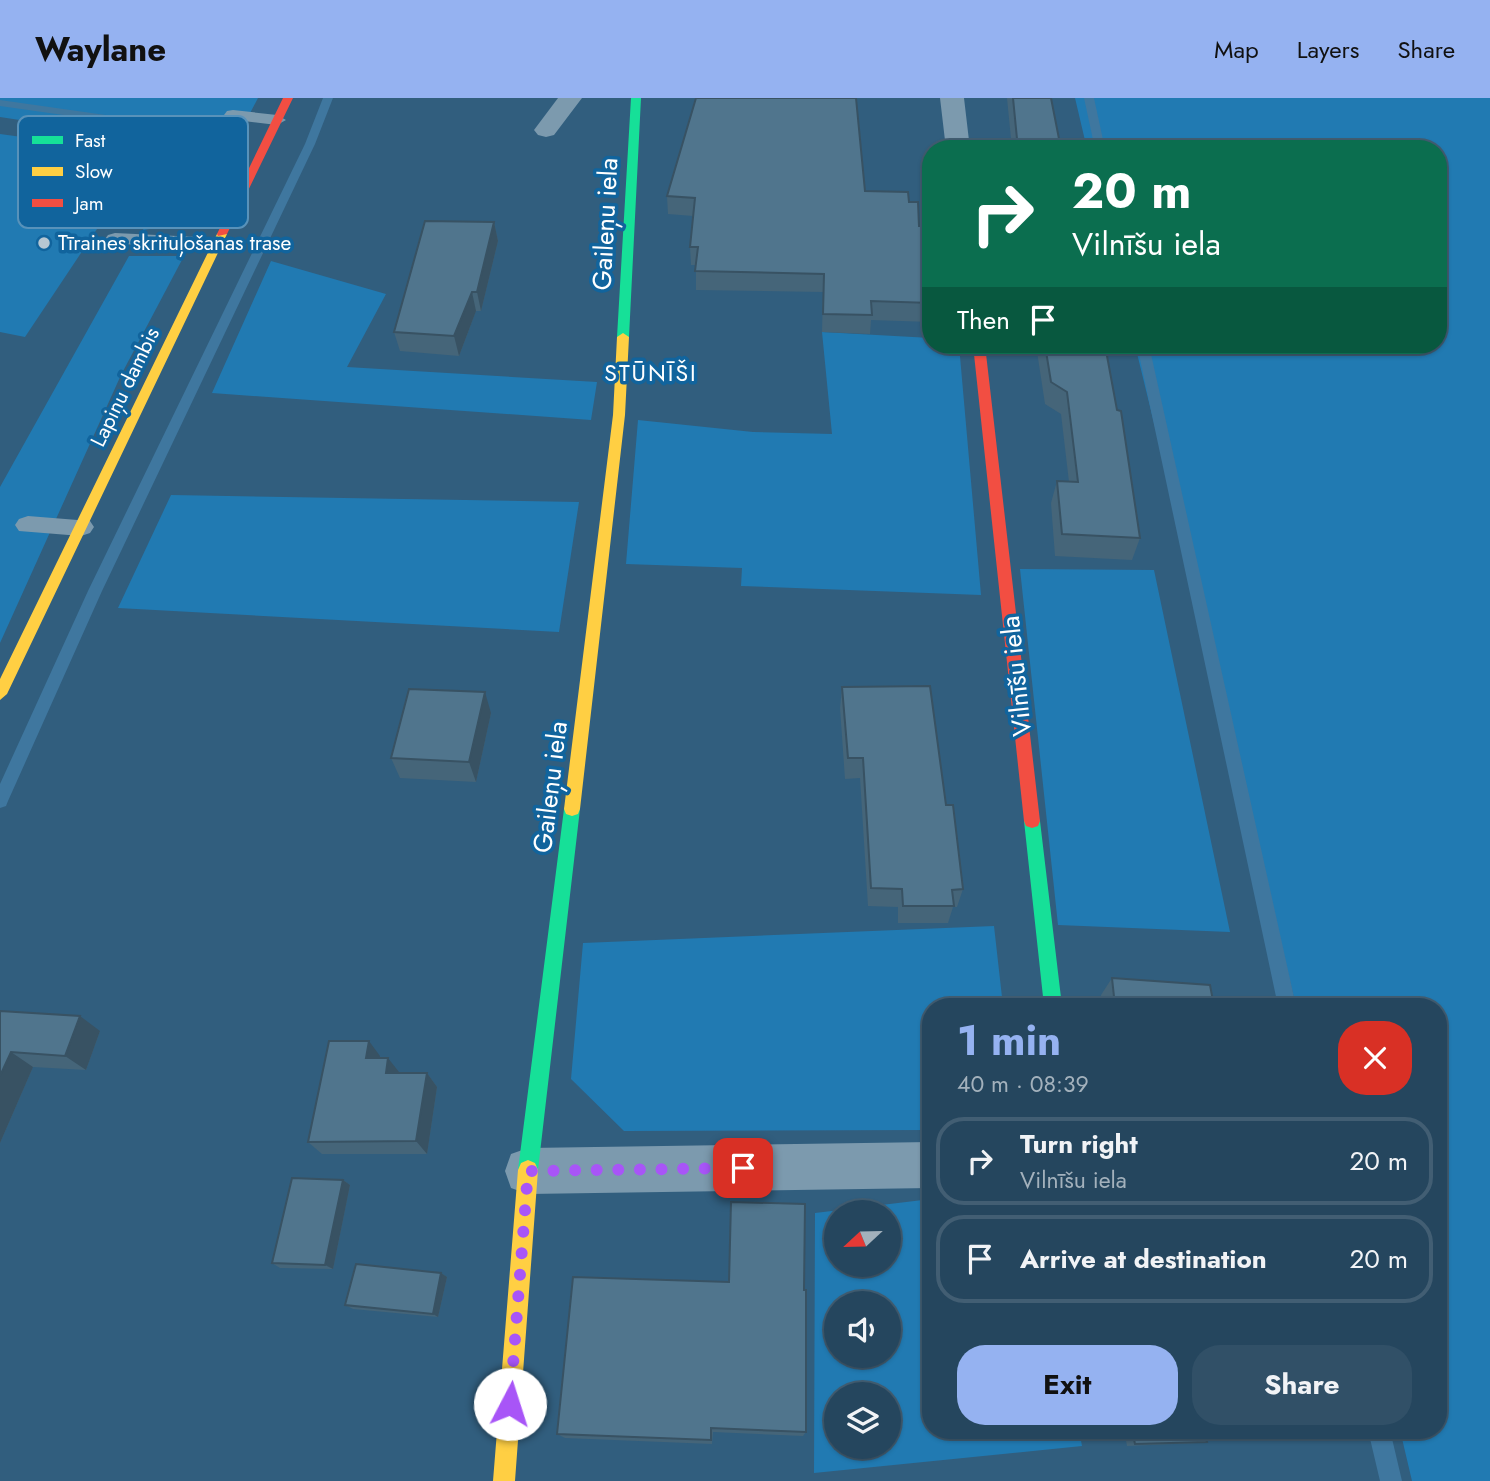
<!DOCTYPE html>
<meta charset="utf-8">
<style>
body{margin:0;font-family:Jost,sans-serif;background:#315067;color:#f1f3f6;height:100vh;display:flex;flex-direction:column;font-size:26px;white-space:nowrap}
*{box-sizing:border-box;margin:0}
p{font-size:23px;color:#a3b1bc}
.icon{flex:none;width:38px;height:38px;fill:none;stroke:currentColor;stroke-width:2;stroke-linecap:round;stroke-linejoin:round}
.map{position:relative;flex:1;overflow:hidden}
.panel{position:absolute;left:922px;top:900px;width:525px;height:441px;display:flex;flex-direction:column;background:#25465e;border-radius:28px;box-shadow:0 2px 5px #0004,0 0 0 2px #425e73}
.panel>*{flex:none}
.banner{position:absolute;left:922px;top:42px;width:525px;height:214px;border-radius:28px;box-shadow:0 2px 5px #0004,0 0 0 2px #425e73;background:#0b6e4f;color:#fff;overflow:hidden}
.needle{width:46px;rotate:248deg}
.tools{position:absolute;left:824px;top:1102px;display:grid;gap:14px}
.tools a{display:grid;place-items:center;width:77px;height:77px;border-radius:50%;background:#25465e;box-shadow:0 2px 5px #0004,0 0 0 2px #425e73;font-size:35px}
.pin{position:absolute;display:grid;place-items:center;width:60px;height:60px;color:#fff;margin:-30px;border-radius:14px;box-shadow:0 4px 10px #0006}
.me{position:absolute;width:77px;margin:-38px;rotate:5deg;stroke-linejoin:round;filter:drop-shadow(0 0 5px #0008)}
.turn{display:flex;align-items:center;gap:24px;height:147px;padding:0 35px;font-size:32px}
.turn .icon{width:91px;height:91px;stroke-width:2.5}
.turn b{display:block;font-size:49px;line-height:60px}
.then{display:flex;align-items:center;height:66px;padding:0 35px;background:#0003;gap:14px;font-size:26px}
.round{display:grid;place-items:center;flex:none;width:74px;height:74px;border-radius:28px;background:#315067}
.head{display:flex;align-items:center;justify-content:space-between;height:119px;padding:0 35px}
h1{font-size:42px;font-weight:700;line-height:52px;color:#95b2f1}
.action{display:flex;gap:14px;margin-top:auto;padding:14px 35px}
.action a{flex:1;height:80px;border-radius:28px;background:#95b2f1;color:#111;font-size:28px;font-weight:700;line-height:80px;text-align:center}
.action a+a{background:#315067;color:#f1f3f6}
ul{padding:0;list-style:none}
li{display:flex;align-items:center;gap:21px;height:88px;margin:0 14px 10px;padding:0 21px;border:4px solid #425e73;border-radius:28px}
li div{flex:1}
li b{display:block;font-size:26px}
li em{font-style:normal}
header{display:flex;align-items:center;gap:42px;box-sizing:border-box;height:98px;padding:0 35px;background:#95b2f1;color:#111}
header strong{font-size:33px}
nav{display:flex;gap:38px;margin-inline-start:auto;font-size:24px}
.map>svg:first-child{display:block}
.green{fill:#217ab2;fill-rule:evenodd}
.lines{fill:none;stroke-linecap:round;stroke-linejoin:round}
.stream{fill:#3f779f;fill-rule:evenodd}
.lane{fill:#7c9aae;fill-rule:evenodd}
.street{fill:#7c9aae;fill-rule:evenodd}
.fast{fill:#16e098;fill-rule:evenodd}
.slow{fill:#ffcf43;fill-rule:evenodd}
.jam{fill:#f24e42;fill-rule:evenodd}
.wall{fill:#456579}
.shaded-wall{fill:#385263}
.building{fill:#50758d;stroke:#385263;stroke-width:2}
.route{stroke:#a855f7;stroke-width:12;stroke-dasharray:0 21.6}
.poi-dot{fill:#b7c7d2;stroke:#11649d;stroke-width:2.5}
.labels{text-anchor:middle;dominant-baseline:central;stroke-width:7;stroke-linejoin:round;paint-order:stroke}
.far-poi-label{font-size:21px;fill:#fff;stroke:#11649d;text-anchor:start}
.far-street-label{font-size:21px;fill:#fff;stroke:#11649d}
.far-neighbourhood-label{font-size:23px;letter-spacing:2px;fill:#fff;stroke:#11649d}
.street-label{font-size:26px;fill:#fff;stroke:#11649d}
.key{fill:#11649d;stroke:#5892ba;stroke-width:2}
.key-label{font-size:19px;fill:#fff}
</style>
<header>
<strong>Waylane</strong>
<nav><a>Map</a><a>Layers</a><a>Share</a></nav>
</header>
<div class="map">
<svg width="1490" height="1383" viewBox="0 0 1490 1383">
<rect width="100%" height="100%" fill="#315e7e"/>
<path class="green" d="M0,0H258L193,124L143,132L190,48L0,19Z
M1075,0H1490V1383H1412L1400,1332H1438V908H1296L1135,247H1438V51H1087Z
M0,36L147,56L25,239L0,234Z
M129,158H184L121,277L0,545V389Z
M271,163L386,196L347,269L597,284L591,322L212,295Z
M822,234L931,240V247H959L981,497L741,488L742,470L626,466L638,322L753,334L832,336Z
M171,397L579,404L559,534L118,510Z
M1020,471L1154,472L1230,834L1058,827Z
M994,828L1003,908H931V1032L624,1033L571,981L583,845Z
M931,1101V1332H1079L1082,1348L814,1375L815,1115ZM836,1115H889V1167H836ZM836,1206H889V1258H836ZM836,1297H889V1349H836Z"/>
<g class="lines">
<path class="stream" d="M323,0H333L315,46L102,493L8,703L6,708L0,710V686L88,493L305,46Z
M1084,0H1094L1105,51H1095Z
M0,2L225,34L230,37L225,40L0,8Z
M1137,247H1149L1296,908H1278Z
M1368,1332H1390L1402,1383H1380Z"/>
<path class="lane" d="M233,12L277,17L286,22L277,27L227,21L224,17L227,13Z
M115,135L218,140L225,142L228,146L225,150L218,152L108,145L105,141L108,137Z
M28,418L90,423L94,429L90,435L81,438L19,433L15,427L19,421Z"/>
<path class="street" d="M558,0H582L554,37L546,39L538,37L534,32Z
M940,0H964L970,51H946Z
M931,1044V1090L528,1096L511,1090L505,1073L511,1056L528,1050Z"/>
<path class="fast" d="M631,0H641L629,239L623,243L617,239Z
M572,704L578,706L580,711L538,1072L535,1079L528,1082L521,1079L518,1072L564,711L566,706Z
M1032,716L1038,718L1040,723L1062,908H1044L1024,723L1026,718Z"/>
<path class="slow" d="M222,133L227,136L7,596L0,602V581L217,136Z
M623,235L629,239L625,317L580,711L578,716L572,718L566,716L564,711L613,317L617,239Z
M528,1062L535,1065L538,1072L515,1383H493L518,1072L521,1065Z"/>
<path class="jam" d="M283,0H293L227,136L218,138L217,136Z
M973,247H985L1040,723L1038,728L1032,730L1026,728L1024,723Z"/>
</g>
<path class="wall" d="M1007,0H1051L1061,51H1012Z
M865,93L909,104L919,128H931V224L871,222L870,236L822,234L823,194L696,192V167H691L690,149L693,118L668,116L667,98Z
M494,124L498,143L481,213H476L459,258L400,253L394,234Z
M1036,247H1105L1140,440L1132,462L1055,458L1051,405L1057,383L1069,384L1061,316L1045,306Z
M842,589L946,707L963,791L957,809H953L948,825H898V809L868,808L860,680L845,681L840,610Z
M491,615L476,684L400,680L391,660Z
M1112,880L1214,908H1102L1101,897Z
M0,913L100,933L86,972L33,969L0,1045Z
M380,958V960L399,975H427L437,989L427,1056H322L308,1044Z
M343,1082L350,1087L333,1171L280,1170L272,1165Z
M441,1175L447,1179L438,1219L353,1211L345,1207Z
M804,1192L806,1334L803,1338L713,1334L712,1346L565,1340L557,1336Z
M1124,1332H1204L1207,1344L1198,1345L1127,1348Z"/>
<path class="shaded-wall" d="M494,124L498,143L481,213L477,194Z
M472,194L476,213L459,258L454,238Z
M485,594L491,615L476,684L469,664Z
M80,918L100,933L86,972L65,958Z
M369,943L380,958L377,975L366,960Z
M11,954L33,969L0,1045V978Z
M388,960L399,974L386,975Z
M427,975L437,989L427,1056L416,1043Z
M343,1082L350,1087L333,1171L325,1167Z
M441,1175L447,1179L438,1219L433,1216Z"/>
<path class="building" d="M696,0H856L865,93L908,94L909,104H918L919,128H931V205L871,203L872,217L823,216L824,176L695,173L698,149H690L695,100L667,98Z
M1013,0H1051L1061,51H1018Z
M425,123L494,124L477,194H472L454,238L394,234Z
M1045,247H1105L1117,312L1121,313L1140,440L1062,436L1057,383L1078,384L1067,294L1051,284Z
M930,588L946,707H953L963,791L952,792L954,808H903L902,791L871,790L863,660H848L842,589Z
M409,591L485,594L469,664L391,660Z
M1112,880L1210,887L1214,908H1115Z
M0,913L80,918L65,958L11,954L0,978Z
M329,943H369L366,960H388L386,975H427L416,1043L308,1044Z
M292,1080L343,1082L325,1167L272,1165Z
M731,1104L805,1106L804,1192H806V1334L711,1330V1342L557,1336L573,1179L729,1184Z
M356,1166L441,1175L433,1216L345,1207Z
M1132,1332H1204L1207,1344L1135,1346Z"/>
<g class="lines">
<path class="route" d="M510,1306L528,1073L743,1070"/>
</g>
<circle class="poi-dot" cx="44" cy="145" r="7"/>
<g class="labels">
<g class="far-poi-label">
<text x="58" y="145">Tīraines skrituļošanas trase</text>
</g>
<g class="far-street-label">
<text transform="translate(125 289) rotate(-64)">Lapiņu dambis</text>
</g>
<g class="far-neighbourhood-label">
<text x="651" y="275">STŪNĪŠI</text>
</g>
<g class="street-label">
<text transform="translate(605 126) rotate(-87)">Gaileņu iela</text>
<text transform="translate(1016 578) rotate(-96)">Vilnīšu iela</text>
<text transform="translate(550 689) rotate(-83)">Gaileņu iela</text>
</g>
</g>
<rect x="18" y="18" width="230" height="112" rx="10" class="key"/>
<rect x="32" y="38" width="31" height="8" fill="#16e098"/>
<rect x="32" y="69" width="31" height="9" fill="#ffcf43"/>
<rect x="32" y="101" width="31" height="8" fill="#f24e42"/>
<g class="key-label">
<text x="75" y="49">Fast</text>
<text x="75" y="80">Slow</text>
<text x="75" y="112">Jam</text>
</g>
</svg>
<div class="tools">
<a><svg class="needle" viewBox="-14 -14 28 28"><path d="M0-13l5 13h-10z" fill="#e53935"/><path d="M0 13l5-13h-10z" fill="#a3b1bc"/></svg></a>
<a><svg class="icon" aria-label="sound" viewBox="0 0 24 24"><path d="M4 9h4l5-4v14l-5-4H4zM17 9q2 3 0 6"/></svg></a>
<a><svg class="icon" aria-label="layers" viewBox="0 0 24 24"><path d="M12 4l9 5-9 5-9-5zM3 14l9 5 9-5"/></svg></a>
</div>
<div class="pin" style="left:743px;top:1070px;background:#d93025"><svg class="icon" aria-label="arrive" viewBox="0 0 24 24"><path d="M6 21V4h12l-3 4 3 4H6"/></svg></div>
<svg class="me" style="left:510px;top:1306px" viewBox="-20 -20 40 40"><circle r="19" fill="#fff"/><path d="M0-13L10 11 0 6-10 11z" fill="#a855f7"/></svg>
<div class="banner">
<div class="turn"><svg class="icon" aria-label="right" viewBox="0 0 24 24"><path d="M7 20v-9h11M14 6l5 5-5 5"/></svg><div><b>20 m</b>Vilnīšu iela</div></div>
<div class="then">Then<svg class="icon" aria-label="arrive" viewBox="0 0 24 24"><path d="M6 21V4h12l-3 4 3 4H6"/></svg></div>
</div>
<section class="panel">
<div class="head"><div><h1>1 min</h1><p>40 m · 08:39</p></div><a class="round" style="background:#d93025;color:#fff"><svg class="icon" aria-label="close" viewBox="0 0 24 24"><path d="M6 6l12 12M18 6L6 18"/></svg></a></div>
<ul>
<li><svg class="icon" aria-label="right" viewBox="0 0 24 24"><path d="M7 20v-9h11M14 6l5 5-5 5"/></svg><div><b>Turn right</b><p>Vilnīšu iela</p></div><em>20 m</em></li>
<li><svg class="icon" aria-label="arrive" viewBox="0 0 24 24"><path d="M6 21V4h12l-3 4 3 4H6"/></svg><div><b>Arrive at destination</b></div><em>20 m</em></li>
</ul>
<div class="action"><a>Exit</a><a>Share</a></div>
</section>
</div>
